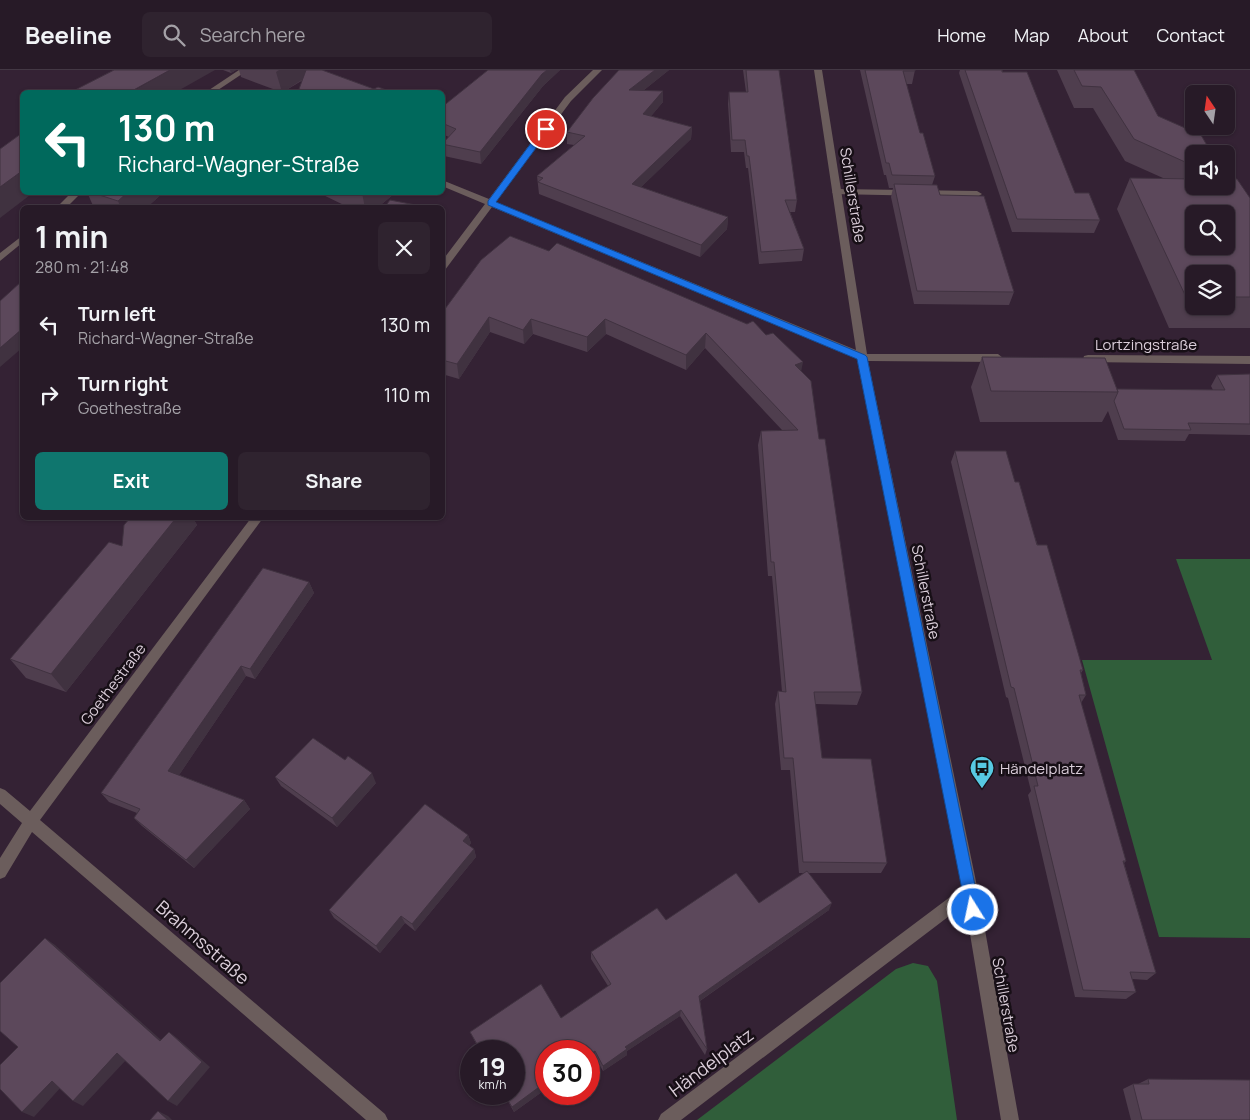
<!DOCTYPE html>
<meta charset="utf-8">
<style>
body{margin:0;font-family:Manrope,sans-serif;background:#2f232f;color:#f1f3f6;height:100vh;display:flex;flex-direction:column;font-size:19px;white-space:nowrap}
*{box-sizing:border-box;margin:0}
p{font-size:16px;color:#a4a1a7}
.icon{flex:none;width:28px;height:28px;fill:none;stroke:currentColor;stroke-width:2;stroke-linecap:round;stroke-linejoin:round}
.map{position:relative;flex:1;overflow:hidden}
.sheet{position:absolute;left:20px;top:135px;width:425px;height:315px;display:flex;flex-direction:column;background:#271a27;border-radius:8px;box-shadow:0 1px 4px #0004,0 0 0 1px #433844}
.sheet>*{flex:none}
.hud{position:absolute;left:20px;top:20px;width:425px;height:105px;border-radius:8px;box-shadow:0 1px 4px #0004,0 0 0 1px #433844;background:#00695c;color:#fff;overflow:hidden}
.needle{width:32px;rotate:347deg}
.controls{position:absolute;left:1185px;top:15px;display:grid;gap:10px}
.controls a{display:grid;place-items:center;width:50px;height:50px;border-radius:8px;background:#271a27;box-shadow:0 1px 4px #0004,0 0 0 1px #433844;font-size:25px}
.speed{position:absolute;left:460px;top:970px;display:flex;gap:10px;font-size:25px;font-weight:700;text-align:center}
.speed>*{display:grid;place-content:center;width:65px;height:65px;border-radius:50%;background:#271a27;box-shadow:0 1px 4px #0004,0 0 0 1px #433844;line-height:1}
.speed small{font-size:12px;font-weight:400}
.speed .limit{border:8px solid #d22;background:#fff;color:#111}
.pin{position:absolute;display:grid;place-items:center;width:42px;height:42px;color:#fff;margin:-21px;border:2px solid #fff;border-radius:50%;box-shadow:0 1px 5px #0007}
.me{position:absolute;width:55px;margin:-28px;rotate:350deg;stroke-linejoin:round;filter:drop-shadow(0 0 4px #0008)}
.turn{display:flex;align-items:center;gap:18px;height:105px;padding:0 15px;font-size:22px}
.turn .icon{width:65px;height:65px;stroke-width:2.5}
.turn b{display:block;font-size:35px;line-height:42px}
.round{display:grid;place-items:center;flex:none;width:52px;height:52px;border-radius:8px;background:#2f232f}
.summary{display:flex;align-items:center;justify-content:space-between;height:85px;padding:0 15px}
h1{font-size:30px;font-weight:700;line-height:38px}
.primary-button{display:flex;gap:10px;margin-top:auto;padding:10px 15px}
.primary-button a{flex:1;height:58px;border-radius:8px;background:#0f766e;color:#fff;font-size:20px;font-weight:700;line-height:58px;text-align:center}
.primary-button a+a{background:#2f232f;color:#f1f3f6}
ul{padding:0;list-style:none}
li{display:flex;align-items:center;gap:15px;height:70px;padding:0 15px}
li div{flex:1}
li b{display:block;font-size:19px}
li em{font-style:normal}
header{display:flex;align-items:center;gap:30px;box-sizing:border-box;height:70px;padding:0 25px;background:#271a27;border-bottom:1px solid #433844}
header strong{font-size:24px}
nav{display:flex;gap:28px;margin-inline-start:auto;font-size:18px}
.search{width:350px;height:45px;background:#2f232f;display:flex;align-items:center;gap:12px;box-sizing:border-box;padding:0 18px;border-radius:8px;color:#a4a1a7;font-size:19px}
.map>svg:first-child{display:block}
.green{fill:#305e3a}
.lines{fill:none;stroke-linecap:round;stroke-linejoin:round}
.service{fill:#6b5d5c;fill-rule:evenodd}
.minor{fill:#6b5d5c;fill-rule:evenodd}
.wall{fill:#4f3e4e;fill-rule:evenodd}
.shaded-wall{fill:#403240}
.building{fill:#5c485b;stroke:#403240;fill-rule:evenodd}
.route{fill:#1a73e8;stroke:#114b97}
.labels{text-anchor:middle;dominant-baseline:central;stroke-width:5;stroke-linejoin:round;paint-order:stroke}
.street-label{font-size:15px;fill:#dbceda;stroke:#170f16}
.poi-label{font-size:15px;fill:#dbceda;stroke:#170f16;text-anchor:start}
.near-street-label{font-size:18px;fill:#dbceda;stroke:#170f16}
</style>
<header>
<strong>Beeline</strong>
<div class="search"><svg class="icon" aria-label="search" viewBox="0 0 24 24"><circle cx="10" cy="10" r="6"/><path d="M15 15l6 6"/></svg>Search here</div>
<nav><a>Home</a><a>Map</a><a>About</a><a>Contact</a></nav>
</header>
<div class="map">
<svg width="1250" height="1050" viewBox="0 0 1250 1050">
<rect width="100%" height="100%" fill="#342234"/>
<path class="green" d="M1176,489H1250V868L1159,867L1082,590H1212Z
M913,893L928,896L937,911L957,1050H697L896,899Z"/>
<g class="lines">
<path class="service" d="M837,119L977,121L982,124L977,127L834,124L832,122Z"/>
<path class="minor" d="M239,0H248L215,22H206Z
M593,0H602L571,31L496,132L856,280L814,0H822L867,284H998L1003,288L998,292L868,291L978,821L1019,1050H1001L965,834L681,1050H658L661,1044L962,818L857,289L492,137L445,200L442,201V191L485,134L442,116V110L489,129L565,27Z
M72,122H82L66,138H56Z
M22,166V173L0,191V183Z
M1088,285L1250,286V294L1084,292L1083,289L1084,286Z
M251,448H263L40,750L385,1044L388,1050H366L32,762L5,807L0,809V788L22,753L0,734V718L5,720L30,741Z"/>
</g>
<path class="wall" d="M223,0H236L231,3Z
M239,0H322L374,19L392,22H300L299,19L303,10L283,22H281L241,7Z
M488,0H560L543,16L481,94L444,86L442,74L449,67L442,64V37Z
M619,0H669L644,20L663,32L651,46L692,57L691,69L641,117L728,147L727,159L700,187L539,124L537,106L574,75L567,74V62Z
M743,0H779L797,130L795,142H790L804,179L802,191L759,194L748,98H746L744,82H731L728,34L729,22H746Z
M860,0H915L912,14H906L920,63L935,106L932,115L1014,222L1009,235L914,234L891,127L893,118H889L886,105H884Z
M960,0H1002L1075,123L1100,150L1094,163L1012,162L959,3Z
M1057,0H1134L1158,46L1194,84V116L1227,109L1250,128V258H1169L1117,139L1130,108H1163L1125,91L1093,38H1074ZM1194,204H1226V236H1194Z
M87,122H164L146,138H94Z
M317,122H395V123L377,138H350Z
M510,166L801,301L819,369L862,622L857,635L815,634L822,688L887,793L881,803H808L829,840L700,931L707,979L705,985L680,946L627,981V985L603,1001L595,987L589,991V981H546V1019L514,1042L504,1024H514V981H480L470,962L561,948L608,916L591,889V882L666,850L759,833L804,803H799L790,700H781L775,634L778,621L782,622L772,506H768L758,375L761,361L782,360L705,278L686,300L606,264L587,282L533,264L524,274L490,262L459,309L442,304V243Z
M982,287L1117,319L1213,320L1211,316L1217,305L1250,304V365L1189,364L1185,371L1118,370L1108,341L1102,352H980L971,317Z
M955,381L1015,412L1083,600L1081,603L1086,625L1081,633L1126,791L1124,793L1156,903L1147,910L1132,909L1136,922L1126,929L1075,927L1028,725L1031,721L1008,628L1006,627L951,392Z
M130,448H193L197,455L66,622L26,608L10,589L122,476Z
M309,512L314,523L255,609L246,606L179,705L244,730L250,739L194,798L142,756L134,748L137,743L109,732L101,723Z
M275,707L376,713L337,757L281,716Z
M468,765L471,773L469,776L474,779L476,787L415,861L405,853L380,883L334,848L329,840Z
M1148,1009L1250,1050H1131L1123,1019L1133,1014H1138Z"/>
<path class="shaded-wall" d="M170,0H215L176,22H131Z
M230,0H236L231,3Z
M279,0H310L311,4L283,22H282L276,2Z
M547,0H560L543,16L481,94L480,82L542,4Z
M655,0H669L629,32V20Z
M663,21V32L643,56V44Z
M692,57L691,69L632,126V114Z
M22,101V122H34L0,148V117Z
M128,122H164L146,138H121L118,131Z
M363,122H395V123L377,138H365L362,123Z
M728,147L727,159L700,187L701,175Z
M489,247L490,262L459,309L457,294Z
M531,249L533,264L524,274L523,260Z
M605,249L606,264L587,282V267Z
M22,259V278L0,297V278Z
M706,263L705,278L686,300V285Z
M803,292L800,307L795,295Z
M176,448H193L197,455L66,622L51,604Z
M309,512L314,523L255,609L250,599Z
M241,596L246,606L175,711L168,701Z
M372,703L376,713L337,757L332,748Z
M244,730L250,739L194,798L186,790Z
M468,765L471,773L466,780L463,771Z
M474,779L476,787L415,861L412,854Z
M832,833L829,840L698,932L699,926Z
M401,846L405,853L380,883L376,876Z
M45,868L55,875L169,977L160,971Z
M681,940L680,946L627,981V985L603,1001V996L625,977Z
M169,962L177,968L210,997L177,1036L168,1031Z
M595,981V987L589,991V985Z
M117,983L127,989L83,1036L73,1031Z
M52,1011L62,1016L34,1047L22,1042Z
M546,1012V1019L514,1042L512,1037Z
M158,1041L168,1046L172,1050H168Z"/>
<path class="building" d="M114,0H170L130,22H132H71Z
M306,0H322L374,19L378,17L392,22H309L299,19Z
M488,0H547L542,4L480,82L442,74L456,59L442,53V37Z
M619,0H655L629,20L663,21L643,44L692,57L632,114L728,147L701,175L538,112L543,108L537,106L585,66L567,62L593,28Z
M746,0H779L797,130H785L804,179L761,182L749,86H747L745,70H732L729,22H748Z
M865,0H915V1H903L920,63H923L935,106L892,105L889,93H886Z
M965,0H1002V2H1027L1075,123H1089L1100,150L1017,149Z
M1074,0H1134L1158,46L1201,65L1212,84H1194V96L1134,69L1101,17L1082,16Z
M22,63V101L0,117V79Z
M1130,108L1194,109V116H1226V109H1237L1250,128V227H1226V204H1194V227H1186ZM1194,144H1226V176H1194Z
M894,114L937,115L940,125L984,126L1014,222L917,221Z
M90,122H128L118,131Z
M390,130L426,137L384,138Z
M510,166L549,181L557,173L747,254L753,251L766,265L773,263L803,292L795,295L811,311L819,369H825L862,622H814L822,688L871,689L887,793L803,792L793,688H784L778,621L786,622L774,492H771L761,361L798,360L706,263L686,285L605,249L587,267L531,249L523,260L489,247L457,294L442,290V243L481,190Z
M22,211V259L0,278V231Z
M982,287L1105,288L1118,322L991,321Z
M1250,304V354L1188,353L1191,360L1124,359L1114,331L1118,322L1117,319L1225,320L1217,305Z
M955,381H1006L1015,412H1019L1037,475H1047L1083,600H1080L1086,625H1079L1126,791H1123L1156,903L1130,902L1136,922L1083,920L1034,716H1038L1014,618L1011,617Z
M130,448H176L51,604L10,589L109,472L122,476L124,455Z
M263,498L309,512L250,599L241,596L168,701L244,730L186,790L134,748L140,739L101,723Z
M313,668L345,690L348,686L372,703L332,748L275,707Z
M425,734L468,765L463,771L474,779L412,854L401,846L376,876L329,840Z
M807,801L832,833L699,926L707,979L681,940L625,977L627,979L603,996L595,981L589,985V981H546V1012L512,1037L504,1024H514V981H481L470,962L541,914L561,948L611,914L591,882L657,838L666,850L736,803L759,833Z
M45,868L160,971L169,962L202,992L168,1031L117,983L73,1031L52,1011L22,1042L0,1019V995L18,977L0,961V913Z
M1148,1009L1250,1010V1050H1142L1133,1014H1149Z
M158,1041L168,1050H150Z"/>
<path class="route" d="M543,57L550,59L496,132L865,285L867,287L980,840L978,845L973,847L968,845L966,840L857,289L488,135V131Z"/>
<defs>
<symbol id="bus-pin" viewBox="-11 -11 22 30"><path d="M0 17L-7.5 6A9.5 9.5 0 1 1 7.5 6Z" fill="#57c9e2" stroke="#170f16"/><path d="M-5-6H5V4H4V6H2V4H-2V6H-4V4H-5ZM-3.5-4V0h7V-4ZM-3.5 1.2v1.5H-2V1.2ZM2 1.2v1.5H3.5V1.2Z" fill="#111"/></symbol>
</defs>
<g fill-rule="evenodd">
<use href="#bus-pin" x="968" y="684" width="28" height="38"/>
</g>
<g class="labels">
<g class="street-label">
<text transform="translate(853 125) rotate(81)">Schillerstraße</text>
<text x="1146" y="274">Lortzingstraße</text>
<text transform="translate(926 522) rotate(79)">Schillerstraße</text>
<text transform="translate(113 614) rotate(-53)">Goethestraße</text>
<text transform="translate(1006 935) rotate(80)">Schillerstraße</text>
</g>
<g class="poi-label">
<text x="1000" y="698">Händelplatz</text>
</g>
<g class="near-street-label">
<text transform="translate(203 872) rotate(41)">Brahmsstraße</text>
<text transform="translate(711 992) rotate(-37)">Händelplatz</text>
</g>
</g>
</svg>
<div class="controls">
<a><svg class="needle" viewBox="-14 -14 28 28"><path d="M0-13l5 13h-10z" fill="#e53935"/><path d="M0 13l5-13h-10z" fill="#a4a1a7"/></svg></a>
<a><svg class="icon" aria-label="sound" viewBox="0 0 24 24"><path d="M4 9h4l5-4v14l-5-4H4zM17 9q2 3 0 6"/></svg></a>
<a><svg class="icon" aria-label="search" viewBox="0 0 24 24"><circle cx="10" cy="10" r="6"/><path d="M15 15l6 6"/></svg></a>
<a><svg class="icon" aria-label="layers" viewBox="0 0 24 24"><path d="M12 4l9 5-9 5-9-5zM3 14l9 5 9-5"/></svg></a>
</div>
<div class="speed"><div>19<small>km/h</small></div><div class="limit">30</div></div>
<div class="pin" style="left:546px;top:59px;background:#d93025"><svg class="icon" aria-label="arrive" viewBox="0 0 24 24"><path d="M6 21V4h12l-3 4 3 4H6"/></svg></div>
<svg class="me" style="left:973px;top:840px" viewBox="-20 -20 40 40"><circle r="17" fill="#1a73e8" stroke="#fff" stroke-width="3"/><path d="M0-11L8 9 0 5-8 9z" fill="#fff"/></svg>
<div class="hud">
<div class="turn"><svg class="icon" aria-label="left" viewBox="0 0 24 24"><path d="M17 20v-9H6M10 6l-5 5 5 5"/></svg><div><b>130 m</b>Richard-Wagner-Straße</div></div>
</div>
<section class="sheet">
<div class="summary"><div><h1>1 min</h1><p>280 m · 21:48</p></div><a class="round"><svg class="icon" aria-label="close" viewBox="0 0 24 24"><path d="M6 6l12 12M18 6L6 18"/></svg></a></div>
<ul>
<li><svg class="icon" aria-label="left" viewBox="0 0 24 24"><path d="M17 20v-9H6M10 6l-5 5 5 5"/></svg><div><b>Turn left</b><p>Richard-Wagner-Straße</p></div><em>130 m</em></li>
<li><svg class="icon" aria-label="right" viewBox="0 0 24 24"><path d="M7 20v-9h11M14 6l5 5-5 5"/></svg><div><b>Turn right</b><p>Goethestraße</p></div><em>110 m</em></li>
</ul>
<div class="primary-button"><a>Exit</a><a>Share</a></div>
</section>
</div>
